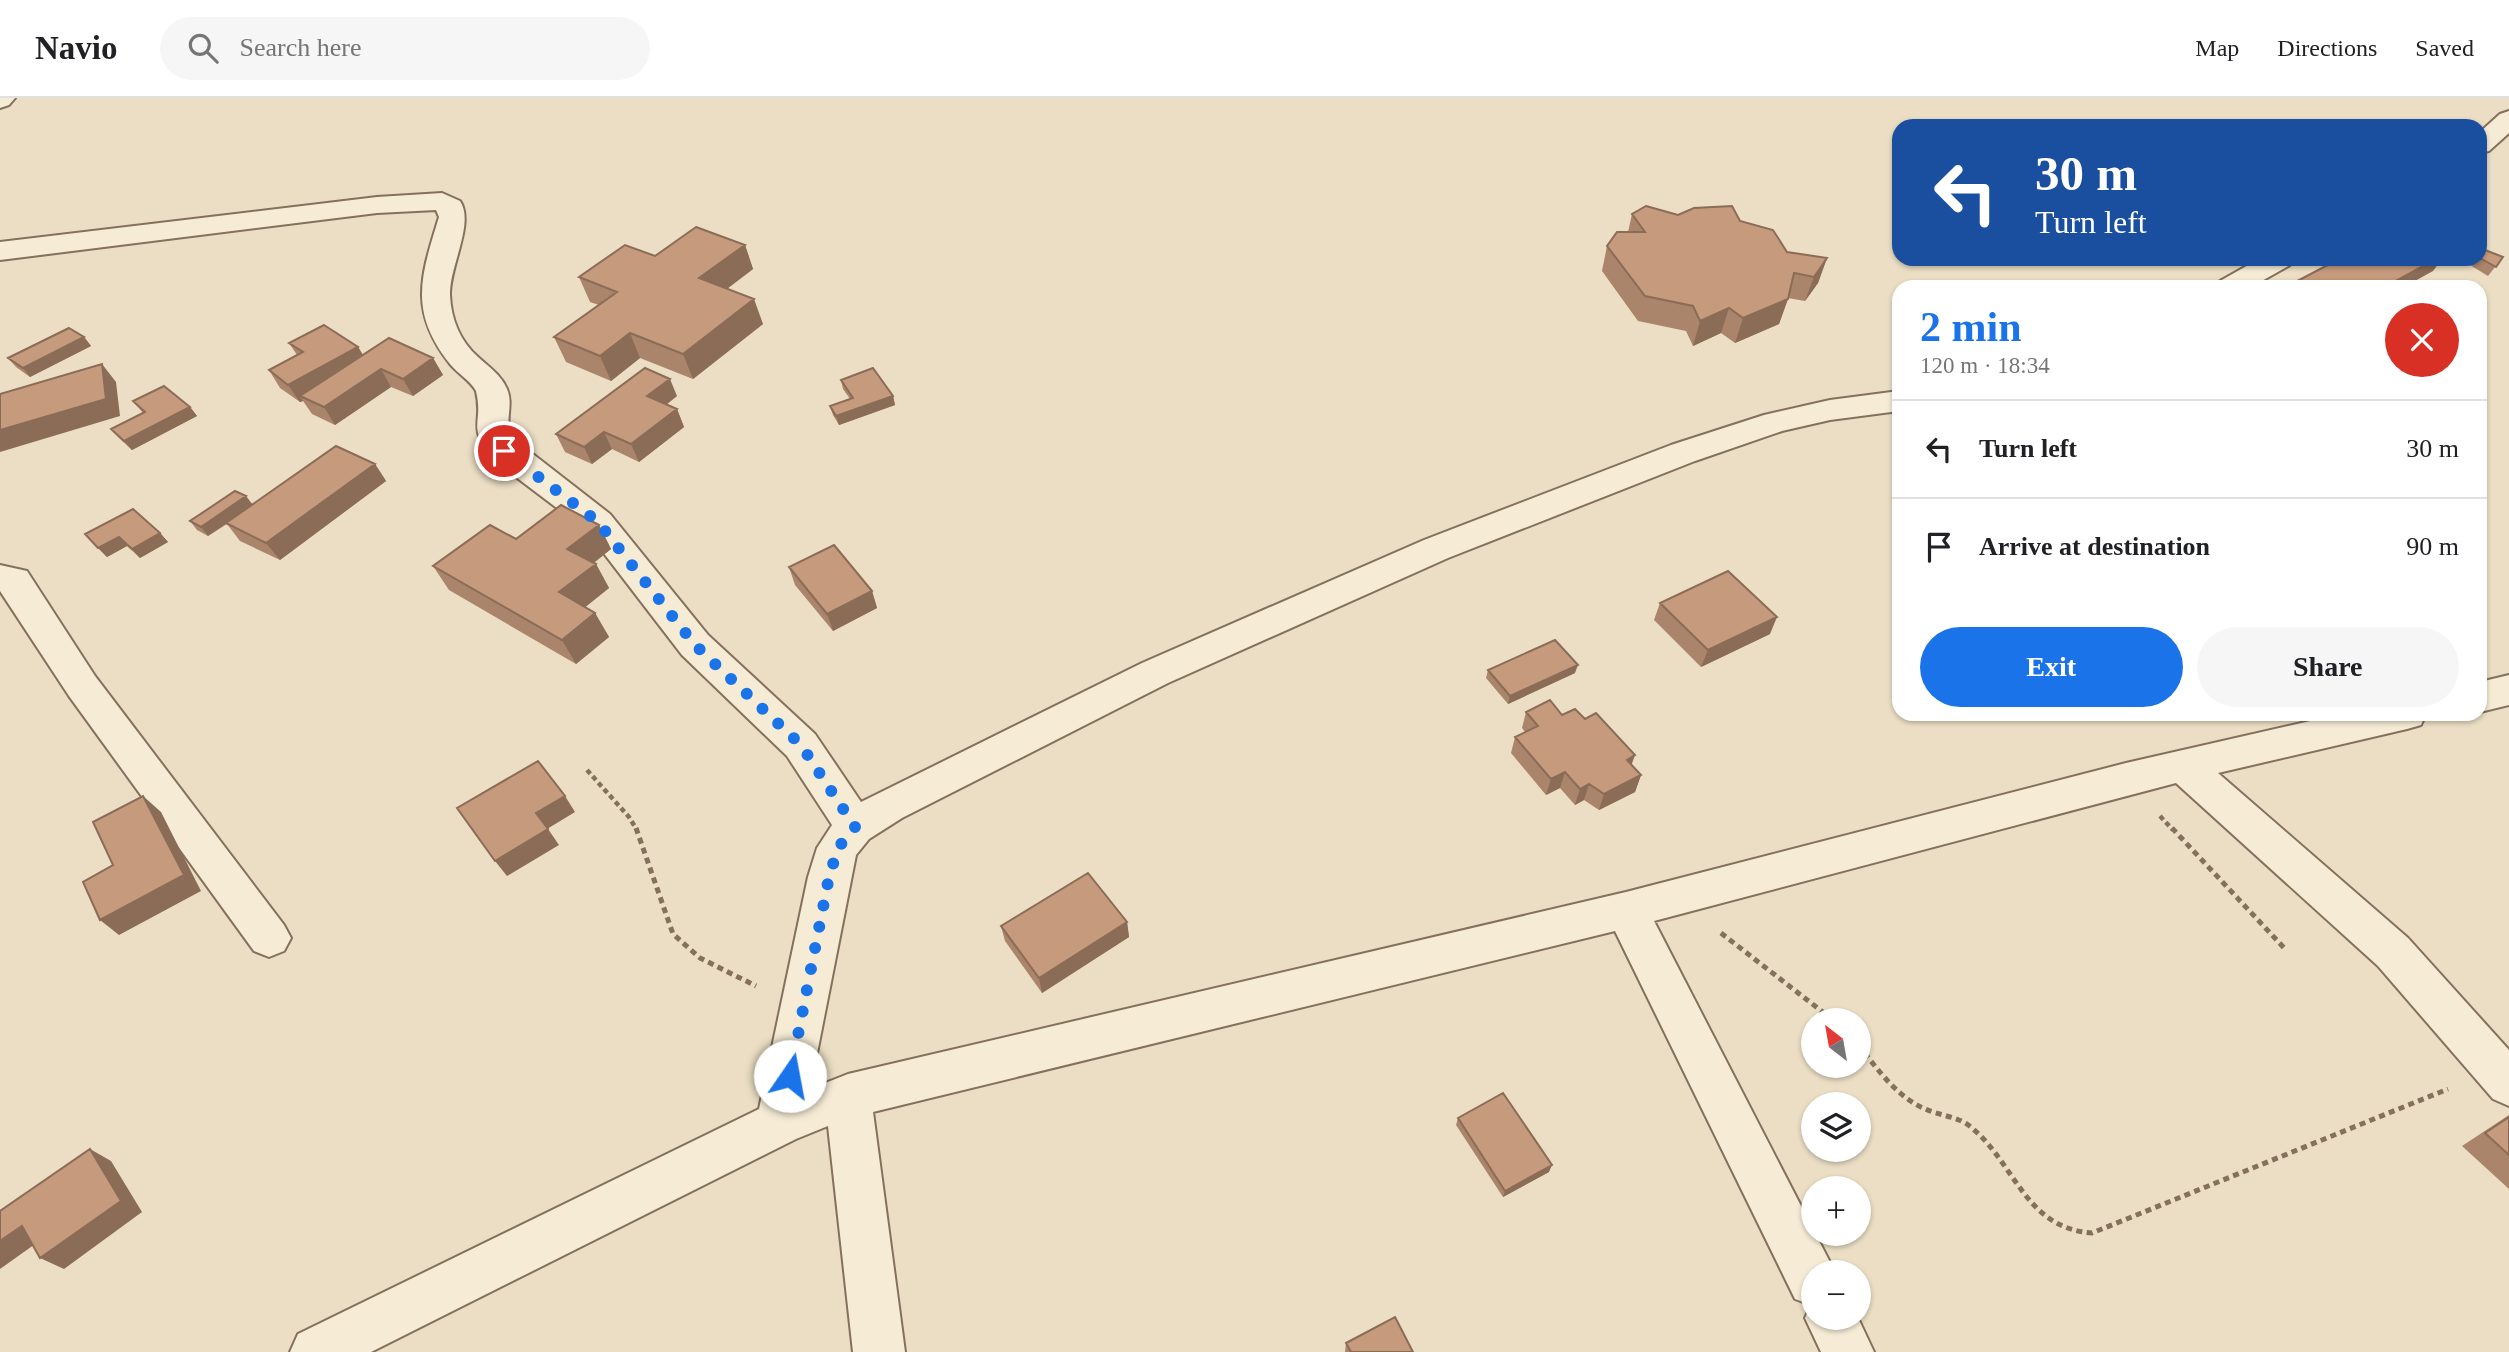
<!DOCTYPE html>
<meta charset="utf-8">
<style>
body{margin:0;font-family:"Times New Roman",serif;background:#f6f6f6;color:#202124;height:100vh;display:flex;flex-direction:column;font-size:26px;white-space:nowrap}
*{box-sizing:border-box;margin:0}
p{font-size:23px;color:#757577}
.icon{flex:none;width:38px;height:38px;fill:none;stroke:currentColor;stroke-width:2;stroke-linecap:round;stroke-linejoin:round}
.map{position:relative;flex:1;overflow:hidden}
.details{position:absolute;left:1892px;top:182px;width:595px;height:441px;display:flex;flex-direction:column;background:#fff;border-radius:21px;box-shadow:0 2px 5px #0004}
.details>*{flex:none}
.guide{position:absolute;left:1892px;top:21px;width:595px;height:147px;border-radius:21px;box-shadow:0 2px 5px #0004;background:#1a4fa0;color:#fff;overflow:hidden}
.needle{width:46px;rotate:329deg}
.controls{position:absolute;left:1801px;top:910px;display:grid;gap:14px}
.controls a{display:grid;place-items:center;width:70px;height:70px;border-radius:50%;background:#fff;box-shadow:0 2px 5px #0004;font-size:35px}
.pin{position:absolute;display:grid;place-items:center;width:60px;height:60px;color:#fff;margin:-30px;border:4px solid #fff;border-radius:50%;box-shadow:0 2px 7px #0007}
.me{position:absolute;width:77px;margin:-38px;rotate:12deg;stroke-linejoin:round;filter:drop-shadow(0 0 5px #0008)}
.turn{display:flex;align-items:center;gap:24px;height:147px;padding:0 28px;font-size:32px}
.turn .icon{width:91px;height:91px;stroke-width:2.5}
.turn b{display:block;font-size:49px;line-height:60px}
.round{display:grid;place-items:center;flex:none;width:74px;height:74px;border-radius:37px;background:#f6f6f6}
.headline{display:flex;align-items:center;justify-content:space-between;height:119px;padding:0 28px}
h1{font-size:42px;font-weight:700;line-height:52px;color:#1a73e8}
.cta{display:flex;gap:14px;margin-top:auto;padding:14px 28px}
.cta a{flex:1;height:80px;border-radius:42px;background:#1a73e8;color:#fff;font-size:28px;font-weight:700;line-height:80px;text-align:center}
.cta a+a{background:#f6f6f6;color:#202124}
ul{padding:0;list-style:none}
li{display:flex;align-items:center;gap:21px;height:98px;padding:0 28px;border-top:2px solid #e0e0e0}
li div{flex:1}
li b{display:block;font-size:26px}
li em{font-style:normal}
header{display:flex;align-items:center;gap:42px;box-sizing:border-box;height:98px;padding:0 35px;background:#fff;border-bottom:2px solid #e0e0e0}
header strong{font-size:33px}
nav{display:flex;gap:38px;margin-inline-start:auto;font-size:24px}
.search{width:490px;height:63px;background:#f6f6f6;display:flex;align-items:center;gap:18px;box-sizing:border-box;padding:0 24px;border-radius:38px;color:#757577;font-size:26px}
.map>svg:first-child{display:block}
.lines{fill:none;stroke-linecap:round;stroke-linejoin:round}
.street-casing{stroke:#84705c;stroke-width:4}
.path-far1{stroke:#84705c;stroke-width:4.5;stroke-dasharray:5 3.5;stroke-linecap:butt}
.path{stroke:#84705c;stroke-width:5;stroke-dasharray:6 4.5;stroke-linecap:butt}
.street{fill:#f6ecd6;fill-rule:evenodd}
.wall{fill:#aa846b}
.shaded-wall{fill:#8b6c57}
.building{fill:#c69a7c;stroke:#8b6c57;stroke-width:2}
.route{stroke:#1a73e8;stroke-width:12;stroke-dasharray:0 21.6}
</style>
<header>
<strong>Navio</strong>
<div class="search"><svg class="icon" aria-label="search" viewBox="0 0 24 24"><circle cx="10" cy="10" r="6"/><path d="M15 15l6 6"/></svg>Search here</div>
<nav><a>Map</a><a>Directions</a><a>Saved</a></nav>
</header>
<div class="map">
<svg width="2509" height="1254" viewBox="0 0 2509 1254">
<rect width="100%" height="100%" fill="#ebdec4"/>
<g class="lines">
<defs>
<path id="street" d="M0,0H15L9,7L0,10Z
M2509,13V35L2489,53L2480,55V34L2500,16Z
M442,95L460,103C475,125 449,169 450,197C451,221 460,243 478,259C489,269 501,277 507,291C514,307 504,323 511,339L610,416L708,537L815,636L861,704L1142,565L1424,442L1671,347L1764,317L1830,302L1899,293V313L1830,322L1782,333L1695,363L1448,460L1168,585L902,720L869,741L856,757L810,991L848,976L1626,794L2126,665L2341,616H2426L2421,627L2407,631L2218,675L2408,840L2509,952V1008L2493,1001L2378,868L2176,685L1654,823L1835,1174H1813V1220H1858L1874,1254H1821L1805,1220L1811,1207L1795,1201L1615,833L873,1014L905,1254H853L828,1028L796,1041L371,1254H290L298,1236L759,1011L808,779L817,750L832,727L787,658L682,557L586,432L492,361C466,325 484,327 476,293C470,282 458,276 450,266C408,213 421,178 439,119L436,112L377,115L0,162V144L377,99Z
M2259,161H2294L2290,167L2251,189H2215L2220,183Z
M0,467L27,473L95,578L284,827L291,840L284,853L269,859L254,853L69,598L0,493Z
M2509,577V607L2480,614V584Z"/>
</defs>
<use href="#street" class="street-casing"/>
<path class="path-far1" d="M587,672L629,719L637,732
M2160,718L2173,732"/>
<path class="path" d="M636,730L673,836L700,860L756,888
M2172,730L2286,852
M1721,835L1833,922
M1858,947C1877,970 1895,997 1923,1010C1939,1018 1959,1018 1972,1030C2016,1067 2025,1130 2092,1135L2448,991"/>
<use href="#street" class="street"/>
</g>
<path class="wall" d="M1632,116L1678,117L1740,123L1787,154L1827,160L1818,185L1805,203L1788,200L1779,226L1735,245L1721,235L1693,248L1686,233L1638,223L1602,173L1607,148L1628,134Z
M745,147L753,171L727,191L763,226L693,281L640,260L611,283L566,264L554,239L599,207L590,204L579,179L655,158Z
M2480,150L2503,159L2488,178L2460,161H2480Z
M84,239L91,248L30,279L16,269L8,260Z
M289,245L358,249L363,257L433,260L443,277L413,298L391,289L335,327L312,316L303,303L300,304L280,290L269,272L297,257Z
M841,282L893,298L895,307L839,327L833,317L830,308L850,301L843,291Z
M677,298L666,307L677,311L684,329L639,364L612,351L592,366L565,354L556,336Z
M133,303L190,309L197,318L132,352L119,340L111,331L143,315Z
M375,366L386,383L280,462L240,443L227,426L208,438L197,432L190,423L253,407Z
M599,427L611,451L594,465L596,466L609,490L585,509L595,515L609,539L576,566L449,492L433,468L516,441Z
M160,435L168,444L140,460L127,448L107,459L85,436Z
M789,469L872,493L877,510L833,533L795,487Z
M1660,505L1770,536L1701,569L1654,522Z
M1488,572L1575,575L1508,606L1486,580Z
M1526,614L1562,617L1632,667L1641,677L1635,694L1599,712L1584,702L1575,707L1560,690L1546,697L1511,655L1515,639L1525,634L1522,630Z
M1127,824L1129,839L1042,895L1005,843L1001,828Z
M2509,1017V1091L2462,1048Z
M1458,1020L1549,1074L1503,1099L1456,1027Z
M1346,1245L1413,1254H1345Z"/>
<path class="shaded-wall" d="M745,147L753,171L708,205L699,180Z
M1827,160L1818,185L1805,203L1814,179Z
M2436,161H2442L2433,173L2404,189H2385Z
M754,201L763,226L693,281L683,256Z
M1788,201L1779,226L1735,245L1743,220Z
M1729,210L1721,235L1693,248L1700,223Z
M630,235L640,260L611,283L600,258Z
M84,239L91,248L30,279L23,270Z
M358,249L369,267L300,298L303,303L300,304L288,287Z
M433,260L443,277L413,298L403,281Z
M102,266L116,284L120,318L0,354V332Z
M381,271L391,289L335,327L324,309Z
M670,281L677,298L654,316L647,298Z
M893,298L895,307L839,327L836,318Z
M190,309L197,318L132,352L124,343Z
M677,311L684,329L639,364L631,346Z
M604,334L612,351L592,366L584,349Z
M375,366L386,383L280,462L266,445Z
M246,398L253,407L208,438L201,429Z
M599,427L611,451L580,475L567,451Z
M160,435L168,444L140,460L132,451Z
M119,439L127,448L107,459L98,450Z
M596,466L609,490L573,519L559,494Z
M872,493L877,510L833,533L827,516Z
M595,515L609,539L576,566L562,542Z
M1777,519L1770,536L1701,569L1708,552Z
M1578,567L1575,575L1508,606L1510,598Z
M1635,657L1629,674L1627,662Z
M1565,674L1560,690L1546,697L1551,681Z
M1641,677L1635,694L1599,712L1604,696Z
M1589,686L1584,702L1575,707L1580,691Z
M143,698L161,714L201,793L119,837L100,822Z
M565,698L575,714L547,731L536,715Z
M548,731L559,747L507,778L495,763Z
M1127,824L1129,839L1042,895L1039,880Z
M90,1051L111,1063L142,1114L64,1171L40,1160Z
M1552,1067L1549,1074L1503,1099L1505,1093Z
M22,1128L45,1139L0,1171V1143Z"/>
<path class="building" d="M1646,108L1678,117L1694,110L1732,108L1740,123L1773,132L1787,154L1827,160L1814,179L1794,175L1788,201L1743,220L1729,210L1700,223L1693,208L1645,198L1607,148L1617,134H1645L1632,116Z
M696,129L745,147L699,180L754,201L683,256L630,235L600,258L554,239L617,194L579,179L625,147L655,158Z
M2480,150L2503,159L2496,169L2480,160Z
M2339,161H2436L2385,189H2286Z
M324,227L358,249L288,287L269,272L303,254L289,245Z
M69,230L84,239L23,270L8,260Z
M389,240L433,260L403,281L381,271L324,309L300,298Z
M102,266L106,301L0,332V296Z
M645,270L670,281L647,298L677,311L631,346L604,334L584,349L556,336Z
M873,270L893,298L836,318L830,308L853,300L841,282Z
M164,288L190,309L124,343L111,331L145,314L133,303Z
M336,348L375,366L266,445L226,425Z
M235,393L246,398L201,429L190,423Z
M561,407L599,427L567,451L596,466L559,494L595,515L562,542L433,468L490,427L516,441Z
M133,411L160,435L132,451L119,439L98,450L85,436Z
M834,447L872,493L827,516L789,469Z
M1728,473L1777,519L1708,552L1660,505Z
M1555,542L1578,567L1510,598L1488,572Z
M1550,602L1562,617L1575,611L1585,621L1596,615L1635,657L1627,662L1641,677L1604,696L1589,686L1580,691L1565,674L1551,681L1515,639L1538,628L1526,614Z
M538,663L565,698L536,715L548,731L495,763L457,710Z
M143,698L184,777L100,822L83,784L113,767L93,724Z
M1088,775L1127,824L1039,880L1001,828Z
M1503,995L1552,1067L1505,1093L1458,1020Z
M2509,1019V1057L2485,1035Z
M90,1051L121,1103L40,1160L22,1128L0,1143V1113Z
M1395,1219L1413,1254H1351L1346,1245Z"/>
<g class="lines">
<path class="route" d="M504,353L598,424L695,547L801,647L855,729L838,750L829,779L790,978"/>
</g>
</svg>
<div class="controls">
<a><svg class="needle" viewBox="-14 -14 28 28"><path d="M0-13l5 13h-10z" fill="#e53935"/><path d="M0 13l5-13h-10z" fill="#757577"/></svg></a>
<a><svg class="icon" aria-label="layers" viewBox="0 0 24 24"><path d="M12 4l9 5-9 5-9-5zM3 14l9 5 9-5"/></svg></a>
<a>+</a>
<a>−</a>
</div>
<div class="pin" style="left:504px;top:353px;background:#d93025"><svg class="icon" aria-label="arrive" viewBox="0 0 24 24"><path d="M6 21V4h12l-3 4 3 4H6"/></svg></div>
<svg class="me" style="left:790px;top:978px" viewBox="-20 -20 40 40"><circle r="19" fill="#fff"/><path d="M0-13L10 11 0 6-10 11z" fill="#1a73e8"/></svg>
<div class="guide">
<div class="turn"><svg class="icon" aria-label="left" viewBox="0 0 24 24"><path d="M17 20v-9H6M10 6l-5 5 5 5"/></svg><div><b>30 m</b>Turn left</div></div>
</div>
<section class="details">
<div class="headline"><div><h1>2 min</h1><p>120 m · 18:34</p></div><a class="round" style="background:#d93025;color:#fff"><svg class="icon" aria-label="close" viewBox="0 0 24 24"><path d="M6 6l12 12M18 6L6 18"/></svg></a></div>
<ul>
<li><svg class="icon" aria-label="left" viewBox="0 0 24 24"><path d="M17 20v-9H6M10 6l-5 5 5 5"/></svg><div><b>Turn left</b></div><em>30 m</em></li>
<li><svg class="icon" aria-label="arrive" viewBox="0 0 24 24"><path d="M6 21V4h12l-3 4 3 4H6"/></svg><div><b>Arrive at destination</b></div><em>90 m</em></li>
</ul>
<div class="cta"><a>Exit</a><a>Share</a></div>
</section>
</div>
